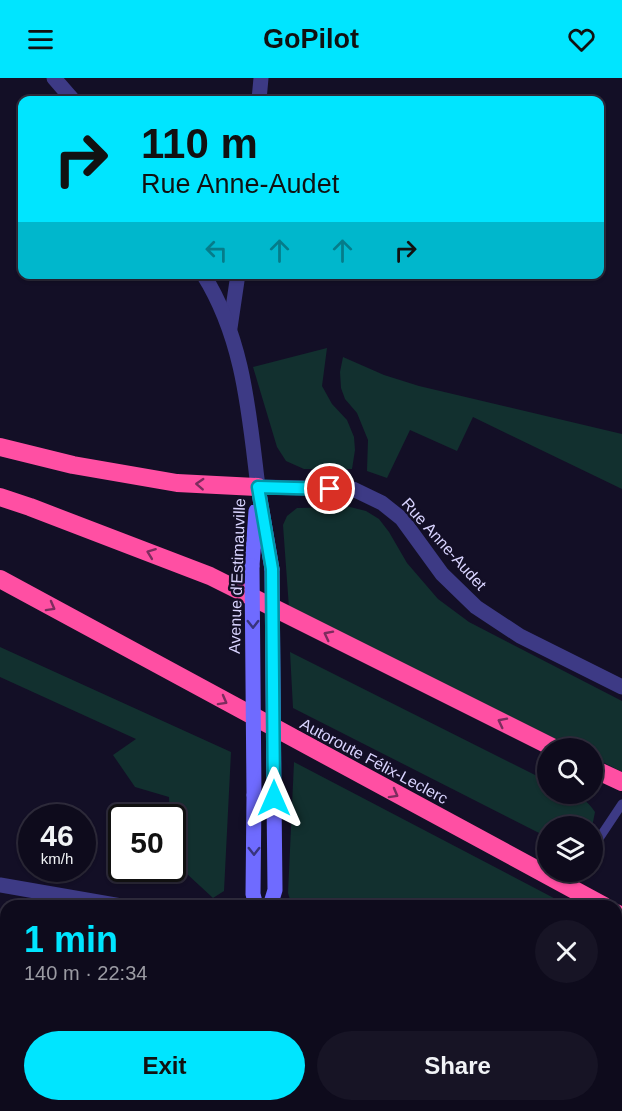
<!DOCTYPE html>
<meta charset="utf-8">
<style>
body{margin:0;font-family:Arial,sans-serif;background:#171425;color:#f1f3f6;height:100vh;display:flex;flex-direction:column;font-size:22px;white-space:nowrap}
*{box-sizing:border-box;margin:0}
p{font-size:20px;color:#9b9ba3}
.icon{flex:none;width:33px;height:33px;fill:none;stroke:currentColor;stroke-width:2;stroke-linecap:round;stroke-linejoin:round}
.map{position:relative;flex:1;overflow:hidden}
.drawer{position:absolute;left:0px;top:822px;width:622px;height:212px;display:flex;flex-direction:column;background:#0e0b1c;border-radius:18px 18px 0 0;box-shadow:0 2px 4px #0004,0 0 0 2px #2e2b3b}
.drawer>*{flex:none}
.hud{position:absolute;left:18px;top:18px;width:586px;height:183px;border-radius:12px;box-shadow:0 2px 4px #0004,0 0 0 2px #2e2b3b;background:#00e5ff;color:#111;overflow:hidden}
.fabs{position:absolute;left:537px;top:660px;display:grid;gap:12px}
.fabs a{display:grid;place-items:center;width:66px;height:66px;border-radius:50%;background:#0e0b1c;box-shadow:0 2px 4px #0004,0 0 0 2px #2e2b3b;font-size:30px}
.speed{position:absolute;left:18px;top:726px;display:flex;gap:12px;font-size:30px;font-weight:700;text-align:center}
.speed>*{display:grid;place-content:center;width:78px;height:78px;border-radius:50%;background:#0e0b1c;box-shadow:0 2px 4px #0004,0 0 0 2px #2e2b3b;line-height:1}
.speed small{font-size:15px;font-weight:400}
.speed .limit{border:3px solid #111;border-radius:9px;background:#fff;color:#111}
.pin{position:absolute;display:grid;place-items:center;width:51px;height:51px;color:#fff;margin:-26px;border:3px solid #fff;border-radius:50%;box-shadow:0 2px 6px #0007}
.me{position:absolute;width:66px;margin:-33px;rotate:0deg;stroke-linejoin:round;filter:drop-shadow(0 0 4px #0008)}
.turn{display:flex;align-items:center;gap:21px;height:126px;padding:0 24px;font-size:27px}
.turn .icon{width:78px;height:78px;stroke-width:2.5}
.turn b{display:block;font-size:42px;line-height:51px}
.lanes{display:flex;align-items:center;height:57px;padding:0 24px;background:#0003;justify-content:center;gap:30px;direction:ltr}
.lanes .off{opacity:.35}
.round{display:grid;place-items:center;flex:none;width:63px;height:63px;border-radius:32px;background:#171425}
.summary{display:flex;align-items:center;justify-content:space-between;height:102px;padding:0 24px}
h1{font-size:36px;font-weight:700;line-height:45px;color:#00e5ff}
.primary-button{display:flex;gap:12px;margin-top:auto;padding:12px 24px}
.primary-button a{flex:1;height:69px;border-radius:36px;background:#00e5ff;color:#111;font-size:24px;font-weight:700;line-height:69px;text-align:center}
.primary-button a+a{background:#171425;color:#f1f3f6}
header{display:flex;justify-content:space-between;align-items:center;height:78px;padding:0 24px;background:#00e5ff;color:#111;font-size:27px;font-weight:700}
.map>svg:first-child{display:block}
.green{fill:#12302f}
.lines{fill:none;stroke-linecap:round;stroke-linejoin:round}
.service{stroke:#3d3a85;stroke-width:9}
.minor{stroke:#3d3a85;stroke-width:15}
.tertiary{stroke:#3d3a85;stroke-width:15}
.secondary{stroke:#6f6bff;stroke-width:15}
.motorway{stroke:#ff4fa3;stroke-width:18}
.secondary-bridge{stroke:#6f6bff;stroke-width:15}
.oneway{stroke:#7d2c5e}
.oneway2{stroke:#38347d}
.route-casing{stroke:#0095a6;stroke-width:15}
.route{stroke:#00e5ff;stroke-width:10}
.labels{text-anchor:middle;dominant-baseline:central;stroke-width:5;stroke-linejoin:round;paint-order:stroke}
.street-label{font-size:16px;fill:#d9d4ff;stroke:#130f26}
</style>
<header><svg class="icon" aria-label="menu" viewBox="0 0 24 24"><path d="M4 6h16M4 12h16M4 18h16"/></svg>GoPilot<svg class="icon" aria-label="heart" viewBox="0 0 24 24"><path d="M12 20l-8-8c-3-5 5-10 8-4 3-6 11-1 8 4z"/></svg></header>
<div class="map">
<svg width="622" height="1033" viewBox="0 0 622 1033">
<rect width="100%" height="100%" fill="#130f26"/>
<path class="green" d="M327,270L322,308L332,326L347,342L354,359L355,372L352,391H304L286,383L277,369L253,289Z
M343,279L384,297L419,308L622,356V411L473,339L457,373L410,352L387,400L367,393L368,362L357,335L345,321L341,310L340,294Z
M350,429L366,433L379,441L389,454L407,485L438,521L469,544L622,623V694L593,679L592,670H574L289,530L283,447L287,438L297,430Z
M0,569L231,674L224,813L213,820L173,783L172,740L170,739L169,719L135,709L113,677L136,661L0,599Z
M290,574L547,703L548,716C570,716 582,714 595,734L592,749L548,748L547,759L293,630Z
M294,684L569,828H292L288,815Z
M616,853L622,855V922L617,920Z
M617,1006L622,1009V1033H383L385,1028H616Z"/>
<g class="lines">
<path class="service" d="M592,771L622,726
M568,809L578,794"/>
<path class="minor" d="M259,22L261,0
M230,250L238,196
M258,409L353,411L382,425L402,441L442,496L476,529L520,558L622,609
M34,1033L35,1028"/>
<path class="tertiary" d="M54,0L73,22
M203,196C244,261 249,336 258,409
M0,807L121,828"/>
<path class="secondary" d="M258,409L272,491
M252,488L256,433
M254,717L253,816L256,828
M270,828L275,812L274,720
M616,929L622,932
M237,1033L238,1028"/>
<path class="motorway" d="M0,369L73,387L177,405L258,409
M0,419L30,429L210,498L554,670
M0,501L604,828
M592,690L622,704
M616,835L622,838"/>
<path class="secondary-bridge" d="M252,488L254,717
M272,491L274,720"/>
</g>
<defs><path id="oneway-chevron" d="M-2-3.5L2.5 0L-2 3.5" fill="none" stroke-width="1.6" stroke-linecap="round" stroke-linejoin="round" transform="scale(1.5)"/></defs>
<g class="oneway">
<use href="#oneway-chevron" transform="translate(200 406) rotate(-177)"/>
<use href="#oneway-chevron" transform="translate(151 475) rotate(-159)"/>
<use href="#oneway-chevron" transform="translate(51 529) rotate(29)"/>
<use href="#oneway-chevron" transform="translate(328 557) rotate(-153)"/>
<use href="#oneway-chevron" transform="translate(223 623) rotate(29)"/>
<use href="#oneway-chevron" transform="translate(502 644) rotate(-153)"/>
<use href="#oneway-chevron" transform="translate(394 716) rotate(29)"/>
</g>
<g class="oneway2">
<use href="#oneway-chevron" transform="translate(253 546) rotate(90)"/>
<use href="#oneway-chevron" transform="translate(254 773) rotate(90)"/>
</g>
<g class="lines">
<defs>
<path id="route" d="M274,720L272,491L258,409L330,411"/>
</defs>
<use href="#route" class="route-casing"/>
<use href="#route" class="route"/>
</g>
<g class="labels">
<g class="street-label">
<text transform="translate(444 466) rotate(48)">Rue Anne-Audet</text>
<text transform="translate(237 498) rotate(-88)">Avenue d'Estimauville</text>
<text transform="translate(374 683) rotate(28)">Autoroute Félix-Leclerc</text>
</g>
</g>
</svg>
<div class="fabs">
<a><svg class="icon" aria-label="search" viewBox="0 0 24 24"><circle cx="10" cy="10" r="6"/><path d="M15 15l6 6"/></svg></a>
<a><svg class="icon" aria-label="layers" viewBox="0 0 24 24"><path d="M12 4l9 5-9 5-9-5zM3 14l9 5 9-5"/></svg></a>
</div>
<div class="speed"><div>46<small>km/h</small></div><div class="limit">50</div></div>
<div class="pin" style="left:330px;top:411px;background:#d93025"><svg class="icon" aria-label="arrive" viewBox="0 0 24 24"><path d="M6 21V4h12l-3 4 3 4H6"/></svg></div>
<svg class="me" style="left:274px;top:720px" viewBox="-20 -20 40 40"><path d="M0-17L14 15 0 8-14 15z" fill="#00e5ff" stroke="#fff" stroke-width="4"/></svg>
<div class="hud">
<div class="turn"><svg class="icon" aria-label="right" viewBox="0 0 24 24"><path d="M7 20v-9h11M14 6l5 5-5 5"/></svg><div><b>110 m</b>Rue Anne-Audet</div></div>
<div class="lanes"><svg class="icon off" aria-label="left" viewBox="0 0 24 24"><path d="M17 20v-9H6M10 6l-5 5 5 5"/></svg><svg class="icon off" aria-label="ahead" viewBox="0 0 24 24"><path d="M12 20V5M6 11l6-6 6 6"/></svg><svg class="icon off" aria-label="ahead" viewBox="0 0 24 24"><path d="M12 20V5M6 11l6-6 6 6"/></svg><svg class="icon" aria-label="right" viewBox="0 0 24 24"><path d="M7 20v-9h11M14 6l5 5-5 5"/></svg></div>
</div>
<section class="drawer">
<div class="summary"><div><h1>1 min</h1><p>140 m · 22:34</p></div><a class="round"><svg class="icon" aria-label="close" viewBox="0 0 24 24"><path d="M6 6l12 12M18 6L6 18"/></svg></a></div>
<div class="primary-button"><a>Exit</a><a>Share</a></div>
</section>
</div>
